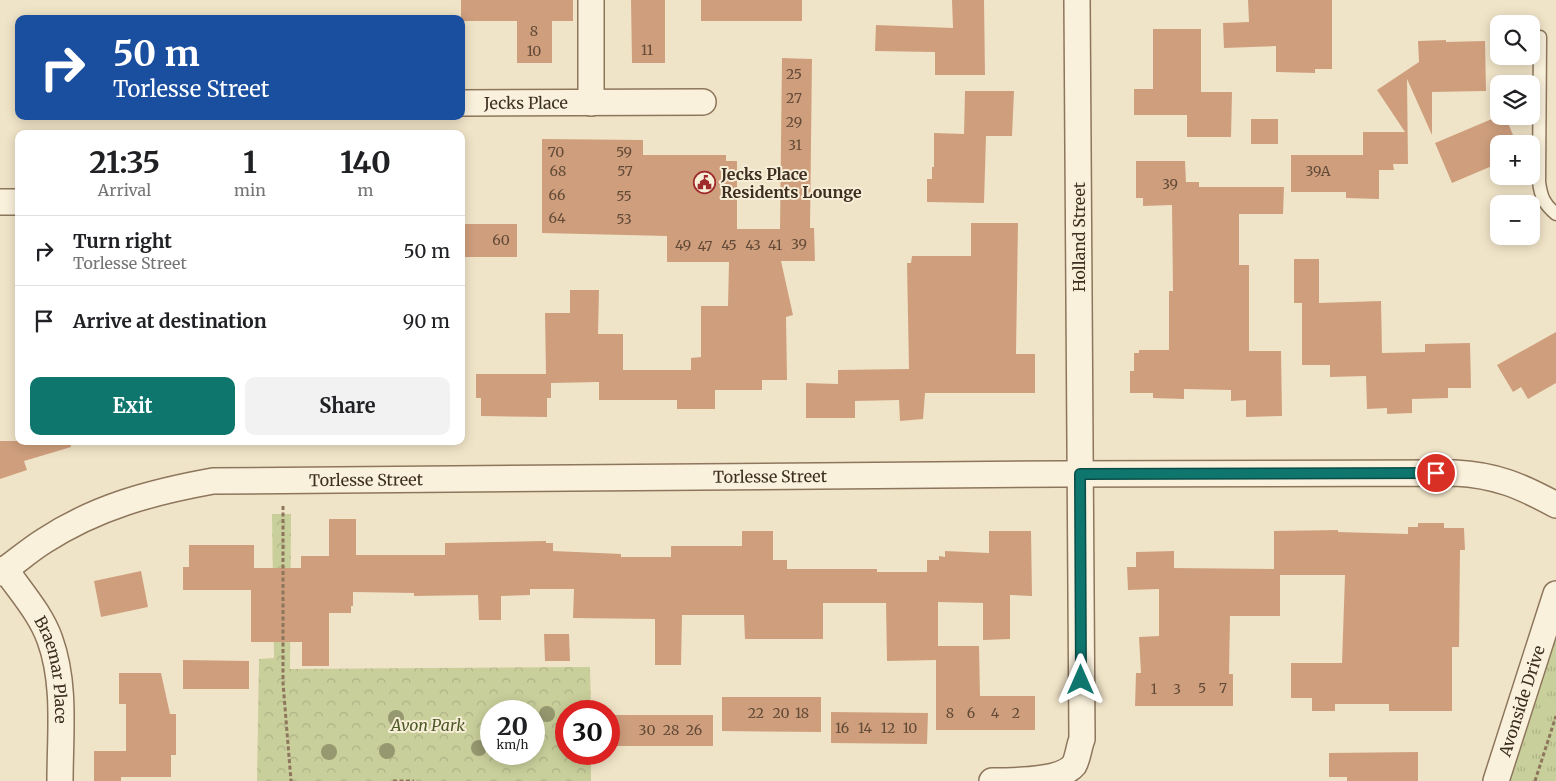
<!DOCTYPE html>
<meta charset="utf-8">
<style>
body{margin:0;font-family:Merriweather,serif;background:#f2f2f2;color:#202124;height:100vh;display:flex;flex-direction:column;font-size:19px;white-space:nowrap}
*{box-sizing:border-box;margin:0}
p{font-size:16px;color:#757577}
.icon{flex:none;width:28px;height:28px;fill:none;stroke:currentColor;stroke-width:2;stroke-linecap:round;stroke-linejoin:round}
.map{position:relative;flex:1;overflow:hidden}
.sheet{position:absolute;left:15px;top:130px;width:450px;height:315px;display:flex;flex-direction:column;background:#fff;border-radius:10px;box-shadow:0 2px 12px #0003}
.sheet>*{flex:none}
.guide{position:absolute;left:15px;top:15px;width:450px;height:105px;border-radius:10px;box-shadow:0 2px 12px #0003;background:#1a4fa0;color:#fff;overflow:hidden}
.tools{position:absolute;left:1490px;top:15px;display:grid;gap:10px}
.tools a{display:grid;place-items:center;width:50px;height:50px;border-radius:10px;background:#fff;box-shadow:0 2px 12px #0003;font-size:25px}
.speed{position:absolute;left:480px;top:700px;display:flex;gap:10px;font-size:25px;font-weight:700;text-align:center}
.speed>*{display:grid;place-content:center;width:65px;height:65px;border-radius:50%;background:#fff;box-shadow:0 2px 12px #0003;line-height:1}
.speed small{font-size:12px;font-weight:400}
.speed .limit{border:8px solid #d22;background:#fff;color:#111}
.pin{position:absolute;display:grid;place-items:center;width:42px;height:42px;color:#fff;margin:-21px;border:2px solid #fff;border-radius:50%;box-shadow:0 1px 5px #0007}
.me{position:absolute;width:55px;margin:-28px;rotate:0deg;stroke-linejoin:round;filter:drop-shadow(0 0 4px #0008)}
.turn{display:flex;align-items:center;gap:18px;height:105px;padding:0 15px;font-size:22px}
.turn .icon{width:65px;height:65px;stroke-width:2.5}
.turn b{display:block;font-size:35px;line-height:42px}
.eta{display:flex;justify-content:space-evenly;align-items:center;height:85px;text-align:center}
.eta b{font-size:30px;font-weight:700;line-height:35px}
.cta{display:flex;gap:10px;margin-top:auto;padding:10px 15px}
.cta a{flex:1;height:58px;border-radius:10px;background:#0f766e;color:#fff;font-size:20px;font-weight:700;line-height:58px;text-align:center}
.cta a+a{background:#f2f2f2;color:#202124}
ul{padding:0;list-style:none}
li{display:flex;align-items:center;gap:15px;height:70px;padding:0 15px;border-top:1px solid #e0e0e0}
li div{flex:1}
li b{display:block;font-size:19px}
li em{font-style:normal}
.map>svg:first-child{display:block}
.grass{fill:url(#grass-tufts)}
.park{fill:url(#park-crowns);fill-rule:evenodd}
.building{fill:#cf9f7d}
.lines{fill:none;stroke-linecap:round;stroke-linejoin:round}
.lane-casing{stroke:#8d765c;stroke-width:15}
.street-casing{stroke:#8d765c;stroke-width:28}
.path{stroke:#8d765c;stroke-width:3;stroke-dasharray:4 2.5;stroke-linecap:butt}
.lane{stroke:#faf1dc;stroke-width:12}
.street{stroke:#faf1dc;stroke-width:25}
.tree{fill:#96986f}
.route-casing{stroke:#0a4d48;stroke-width:12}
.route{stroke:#0f766e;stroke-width:9}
.labels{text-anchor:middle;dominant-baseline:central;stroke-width:4;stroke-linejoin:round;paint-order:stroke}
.number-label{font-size:14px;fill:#624a37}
.street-label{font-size:16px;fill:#3d2e20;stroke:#f7eed8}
.poi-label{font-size:16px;font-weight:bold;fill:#3d2e20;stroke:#f7eed8;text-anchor:start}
.park-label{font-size:16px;font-style:italic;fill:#4d5a26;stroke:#f7eed8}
</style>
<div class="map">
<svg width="1556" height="781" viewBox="0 0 1556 781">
<defs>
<pattern id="grass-tufts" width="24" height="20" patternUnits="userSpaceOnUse" patternTransform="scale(1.25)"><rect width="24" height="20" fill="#c9cf9b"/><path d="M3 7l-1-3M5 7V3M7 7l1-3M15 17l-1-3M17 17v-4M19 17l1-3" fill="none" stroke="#aeb285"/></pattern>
<pattern id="park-crowns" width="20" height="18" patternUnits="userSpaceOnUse" patternTransform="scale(1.25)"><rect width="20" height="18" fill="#c9cf9b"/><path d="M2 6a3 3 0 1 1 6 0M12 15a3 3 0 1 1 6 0" fill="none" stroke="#aeb285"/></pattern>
</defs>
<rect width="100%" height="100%" fill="#f0e4c8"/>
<path class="grass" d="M1556,631V781H1510L1522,733Z"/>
<path class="park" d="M272,514H291L290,669L590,667L591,711H566V754H591V781H257L259,659L274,658ZM491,711H534V754H491Z"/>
<path class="building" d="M461,0H573V21H552V63H517V21H461Z
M631,0H665V63H632Z
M701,0H802V21H701Z
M952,0H984L985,75H935V52L875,51L876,25L953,28Z
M1248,0H1332V69H1315V73L1276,72V46L1224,48L1223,23L1249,22Z
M1493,28H1499V56H1531V28V58H1493Z
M1153,29H1201V92H1232L1231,137H1187V115H1134V89H1153Z
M1446,40V42L1485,41L1486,91L1432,92V135L1407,79L1408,164H1393L1394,170H1379V199L1346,198V192H1291V155H1363V132H1405L1377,90L1419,62L1418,41Z
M782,58L812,59L810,228H814L815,261H781L793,315L786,317L787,380H762V390H715V409H677V400H599V382L551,383V398H547V417L481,416V398H476V374H546L545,313H570V290H599L598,334H623V370H691V358L701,357V306H728L729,262H667V236L542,233V139L643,140V155H726V161H737V229H780Z
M965,91H1014L1012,136H986L984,203L927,202V179H932V167H934V133L964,134Z
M1499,116H1505L1513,135L1508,137L1511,144H1499V163L1452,183L1435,143Z
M1251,119H1278V144H1251Z
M1136,161H1185L1186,182H1199V187H1284L1283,214H1239V265H1249V351H1281L1282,416L1246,417V400L1231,401V390L1184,389V399L1153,398V393H1130V371H1134V353H1139V350H1169V291H1173L1172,205L1143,206V198H1136Z
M971,223H1018L1016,354H1035V393H925L923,419L900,421L899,400L855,401V418H806V383L838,384V370L909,369L907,263H911L912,256H971Z
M461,224H517V257H461Z
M1294,259H1319V303L1381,301L1382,353L1425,352V344L1470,343L1471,388H1448V398L1412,399V413L1387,414V408L1367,409L1366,376L1330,377V365H1302V303H1316H1294Z
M1556,332V383L1528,399L1521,387L1513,392L1497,365Z
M0,441H70L71,447L24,461L27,470L0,479Z
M329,519H356V555H445V543L546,541V543H553V551L621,554V557H671V546H742V531H773V560H787V569H877V572H927V560H939V556L945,557V551L989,553V531H1031L1032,596L1010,595V639L983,640V603L938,602V646H979L980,696H1035V730H936V660L887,661L886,603H823V639H745L744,615H682L681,665H655V619L573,618L574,589H530V595L501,596V620H479L478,595L414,596V593L353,592V606H351V613H329V666H302V642H251V590H183V567H189V545H254V568H301V556H329Z
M1418,523H1444V528H1464L1465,550H1460L1459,647H1452V711H1389V704H1335V711H1312V698H1291V663H1342L1345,575H1280V616H1230L1229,674H1233V706H1135L1136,673H1141L1139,637L1159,636V589L1128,590L1127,567H1136V552L1174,551V568L1274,569V531L1338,530V532L1408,534V527H1418Z
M141,571L148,607L101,617L94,581Z
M544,634H569L570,661H545Z
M183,660L249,661V689H183Z
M119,673H161L170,714H176V755H171V777H121V781H94V751H126V704H119Z
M722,697H821V732L722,731Z
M831,712L928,713L927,744L831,743Z
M614,715H713V746H614Z
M1418,752V781H1347V777H1329V753Z"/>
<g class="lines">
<defs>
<path id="lane" d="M1540,37L1539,182C1541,197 1544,204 1556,214"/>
<g id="street">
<path d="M591,0V103"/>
<path id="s1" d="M461,103L703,102"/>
<path d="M0,202H19"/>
<path id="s2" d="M5,569C21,592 41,614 50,640C66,684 60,735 60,781"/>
<path id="s3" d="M0,573C15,563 28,551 44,541C96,507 152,492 213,481L1060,474L1455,473C1496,475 1521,486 1556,505"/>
<path d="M992,781C1013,781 1061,781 1074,765C1078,758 1079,746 1082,739L1077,0"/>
<path id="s4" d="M1496,781L1556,594"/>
</g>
</defs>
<use href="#lane" class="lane-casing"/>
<use href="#street" class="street-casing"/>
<path class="path" d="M283,506V683L291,781
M393,781H414
M1535,781L1556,716"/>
<use href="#lane" class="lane"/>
<use href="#street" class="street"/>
</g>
<g class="tree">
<circle cx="547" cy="714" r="8"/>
<circle cx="396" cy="718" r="8"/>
<circle cx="479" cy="748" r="8"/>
<circle cx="387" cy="751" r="8"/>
<circle cx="329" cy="752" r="8"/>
</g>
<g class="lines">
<defs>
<path id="route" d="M1081,680L1080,474L1436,473"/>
</defs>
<use href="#route" class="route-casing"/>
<use href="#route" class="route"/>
</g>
<defs>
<symbol id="civic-ring" viewBox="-11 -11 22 22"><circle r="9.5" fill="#f7eed8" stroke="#9e2a2b" stroke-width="1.5"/><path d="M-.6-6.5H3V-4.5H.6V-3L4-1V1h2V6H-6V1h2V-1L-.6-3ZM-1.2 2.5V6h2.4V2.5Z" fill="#9e2a2b"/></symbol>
</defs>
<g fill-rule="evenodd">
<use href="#civic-ring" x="692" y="170" width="25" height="25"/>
</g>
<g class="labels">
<g class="number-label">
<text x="534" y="31">8</text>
<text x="647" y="50">11</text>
<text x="534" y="51">10</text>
<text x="794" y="74">25</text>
<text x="794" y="98">27</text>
<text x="794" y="122">29</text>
<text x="795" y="145">31</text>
<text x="556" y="152">70</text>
<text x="624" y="152">59</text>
<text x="558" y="171">68</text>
<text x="625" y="171">57</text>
<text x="1318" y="171">39A</text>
<text x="1170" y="184">39</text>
<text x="557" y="195">66</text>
<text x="624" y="196">55</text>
<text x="557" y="218">64</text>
<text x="624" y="219">53</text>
<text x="501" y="240">60</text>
<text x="799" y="244">39</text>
<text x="683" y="245">49</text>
<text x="729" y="245">45</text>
<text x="753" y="245">43</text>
<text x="775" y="245">41</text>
<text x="705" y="246">47</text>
<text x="1202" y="688">5</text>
<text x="1223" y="688">7</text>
<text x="1154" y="689">1</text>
<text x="1177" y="689">3</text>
<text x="756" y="713">22</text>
<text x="781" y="713">20</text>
<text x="802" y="713">18</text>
<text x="950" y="713">8</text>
<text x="971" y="713">6</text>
<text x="995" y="713">4</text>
<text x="1016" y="713">2</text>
<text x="842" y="728">16</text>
<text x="865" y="728">14</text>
<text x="888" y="728">12</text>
<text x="910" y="728">10</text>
<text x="647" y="730">30</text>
<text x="671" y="730">28</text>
<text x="694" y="730">26</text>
</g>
<g class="street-label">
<text stroke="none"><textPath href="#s1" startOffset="65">Jecks Place</textPath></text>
<text transform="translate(1079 237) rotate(-90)">Holland Street</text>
<text stroke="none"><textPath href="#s3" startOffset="792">Torlesse Street</textPath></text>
<text stroke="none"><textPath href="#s3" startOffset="388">Torlesse Street</textPath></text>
<text stroke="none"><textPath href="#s2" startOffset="114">Braemar Place</textPath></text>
<text stroke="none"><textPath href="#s4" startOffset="84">Avonside Drive</textPath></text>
</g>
<g class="poi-label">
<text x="721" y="174">Jecks Place<tspan x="721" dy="18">Residents Lounge</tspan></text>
</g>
<g class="park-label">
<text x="428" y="725">Avon Park</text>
</g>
</g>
</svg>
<div class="tools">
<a><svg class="icon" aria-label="search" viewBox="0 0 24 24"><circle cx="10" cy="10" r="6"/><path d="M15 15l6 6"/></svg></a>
<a><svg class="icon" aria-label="layers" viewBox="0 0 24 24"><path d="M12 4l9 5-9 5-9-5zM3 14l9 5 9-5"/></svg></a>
<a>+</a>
<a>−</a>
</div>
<div class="speed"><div>20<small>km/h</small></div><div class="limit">30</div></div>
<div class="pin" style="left:1436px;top:473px;background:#d93025"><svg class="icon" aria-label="arrive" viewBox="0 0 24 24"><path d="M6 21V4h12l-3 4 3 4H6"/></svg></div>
<svg class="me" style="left:1081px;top:680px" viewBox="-20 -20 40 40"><path d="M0-17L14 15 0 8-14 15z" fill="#0f766e" stroke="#fff" stroke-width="4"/></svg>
<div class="guide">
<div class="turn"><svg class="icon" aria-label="right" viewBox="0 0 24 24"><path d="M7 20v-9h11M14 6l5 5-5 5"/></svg><div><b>50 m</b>Torlesse Street</div></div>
</div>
<section class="sheet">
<div class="eta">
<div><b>21:35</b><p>Arrival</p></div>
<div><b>1</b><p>min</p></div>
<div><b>140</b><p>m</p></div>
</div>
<ul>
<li><svg class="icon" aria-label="right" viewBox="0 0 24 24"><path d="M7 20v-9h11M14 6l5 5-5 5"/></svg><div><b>Turn right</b><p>Torlesse Street</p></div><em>50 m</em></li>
<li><svg class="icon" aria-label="arrive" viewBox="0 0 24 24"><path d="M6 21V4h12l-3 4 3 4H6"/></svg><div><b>Arrive at destination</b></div><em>90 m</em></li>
</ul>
<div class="cta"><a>Exit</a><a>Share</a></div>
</section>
</div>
